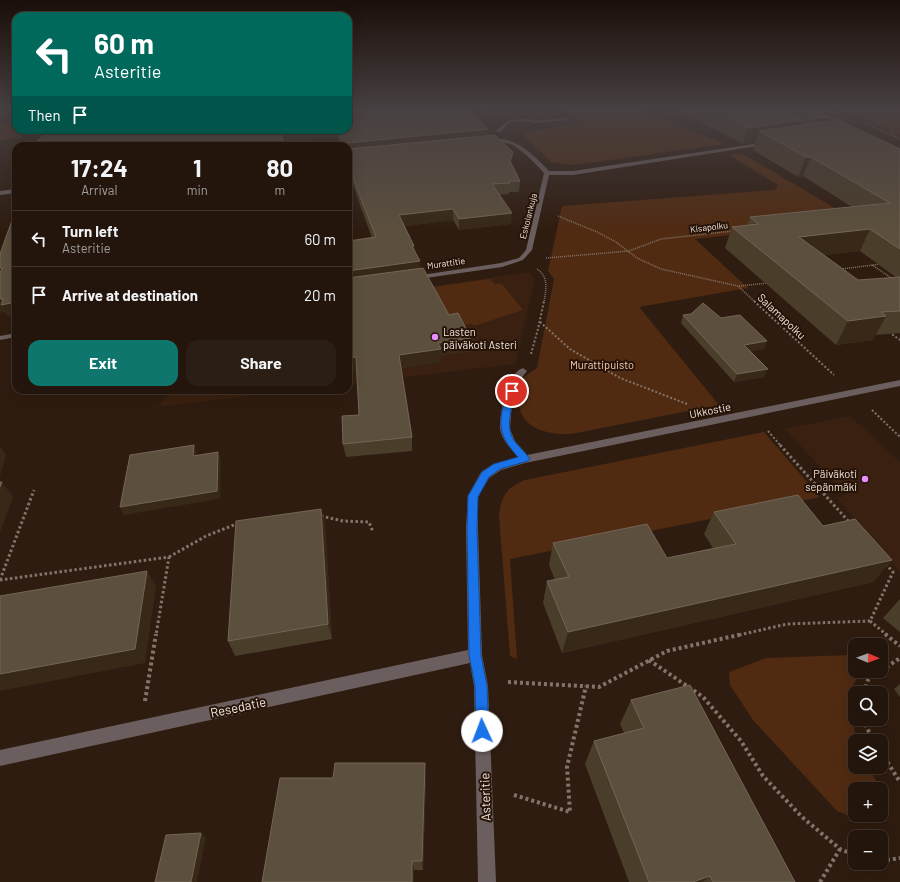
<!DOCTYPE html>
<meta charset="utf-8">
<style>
body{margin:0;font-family:Barlow,sans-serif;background:#2b1e15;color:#f1f3f6;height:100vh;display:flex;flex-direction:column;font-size:15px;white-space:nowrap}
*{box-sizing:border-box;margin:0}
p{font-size:13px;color:#a39f9d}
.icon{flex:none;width:22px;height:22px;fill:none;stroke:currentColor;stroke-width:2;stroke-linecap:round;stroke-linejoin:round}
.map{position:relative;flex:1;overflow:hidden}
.sheet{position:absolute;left:12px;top:142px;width:340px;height:252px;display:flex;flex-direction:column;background:#23150c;border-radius:12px;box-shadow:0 4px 16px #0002,0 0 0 1px #40342d}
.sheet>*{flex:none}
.guide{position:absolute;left:12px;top:12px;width:340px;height:122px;border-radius:12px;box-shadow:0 4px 16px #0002,0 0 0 1px #40342d;background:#00695c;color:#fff;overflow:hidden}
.needle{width:26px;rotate:91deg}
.fabs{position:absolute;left:848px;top:638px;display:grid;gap:8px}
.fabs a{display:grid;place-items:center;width:40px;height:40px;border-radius:8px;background:#23150c;box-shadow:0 4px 16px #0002,0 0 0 1px #40342d;font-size:20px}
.pin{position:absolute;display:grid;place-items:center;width:34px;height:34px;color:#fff;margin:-17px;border:2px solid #fff;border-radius:50%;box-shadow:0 1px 4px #0007}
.me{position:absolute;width:44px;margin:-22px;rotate:358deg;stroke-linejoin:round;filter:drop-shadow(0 0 3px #0008)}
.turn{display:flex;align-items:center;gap:14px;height:84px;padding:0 16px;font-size:18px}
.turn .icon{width:52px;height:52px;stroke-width:2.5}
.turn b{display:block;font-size:28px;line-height:34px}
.then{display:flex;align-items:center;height:38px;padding:0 16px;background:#0003;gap:8px;font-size:15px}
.eta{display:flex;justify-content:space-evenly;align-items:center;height:68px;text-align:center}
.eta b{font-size:24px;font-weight:700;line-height:28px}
.action{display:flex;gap:8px;margin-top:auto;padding:8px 16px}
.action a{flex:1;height:46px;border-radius:12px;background:#0f766e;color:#fff;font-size:16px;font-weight:700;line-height:46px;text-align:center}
.action a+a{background:#2b1e15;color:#f1f3f6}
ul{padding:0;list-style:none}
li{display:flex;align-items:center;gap:12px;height:56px;padding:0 16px;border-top:1px solid #40342d}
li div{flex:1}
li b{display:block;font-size:15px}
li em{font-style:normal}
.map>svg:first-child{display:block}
.built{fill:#3a2010}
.green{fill:#502b12}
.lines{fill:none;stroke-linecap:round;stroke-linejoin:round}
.path-far3{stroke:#847369;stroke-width:1.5;stroke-dasharray:1 1;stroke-linecap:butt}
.path-far2{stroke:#847369;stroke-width:2;stroke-dasharray:2 2;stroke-linecap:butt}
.path-far1{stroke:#847369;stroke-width:3;stroke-dasharray:2.5 2.5;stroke-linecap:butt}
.path{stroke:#847369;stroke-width:4;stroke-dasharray:3 3;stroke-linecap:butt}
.minor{fill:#6b5e5e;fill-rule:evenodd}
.wall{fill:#4a3d2a;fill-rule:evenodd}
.shaded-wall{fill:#372817}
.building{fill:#5c4f3d;stroke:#746656}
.route{fill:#1a73e8;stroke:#114b97}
.poi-dot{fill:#e88eff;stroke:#251307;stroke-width:1.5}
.labels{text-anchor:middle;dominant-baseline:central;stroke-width:4;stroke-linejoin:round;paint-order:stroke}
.far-street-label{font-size:9px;fill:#f3e5dd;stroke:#251307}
.street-label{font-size:11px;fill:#f3e5dd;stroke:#251307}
.poi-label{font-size:11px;fill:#f3e5dd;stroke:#251307;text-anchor:start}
.park-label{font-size:11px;fill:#fdd0b6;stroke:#251307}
.near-street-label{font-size:13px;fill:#f3e5dd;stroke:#251307}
</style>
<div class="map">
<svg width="900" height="882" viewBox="0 0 900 882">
<rect width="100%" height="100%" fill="#2f1c10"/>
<path class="built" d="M529,272L535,279L515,364L348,384V299Z
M173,390H296L157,407Z
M850,416L900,462V572L837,498L846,495L785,429Z"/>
<path class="green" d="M563,108H634L725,144L574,165L551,162L521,133L582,123Z
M819,108H829L861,123L852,124Z
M836,108H900V134L894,135L887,131L891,130L881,126L872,124Z
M0,123H16V130H34L20,138L0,141Z
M741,153L857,221L695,239L748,288L639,307L719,405L571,434C551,435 522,430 519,405C519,396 523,385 524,377L537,368L554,279L548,271L562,206L775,190L778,185L729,155Z
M490,279L495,284H502L523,310L474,326L472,324L445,328L348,307L426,288Z
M764,432L820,497L510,559L517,659L510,656L499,516C501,496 506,488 525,480Z
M851,655L855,662V671H860L861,673L853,685L849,694L856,741L855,767H869L880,789H855V815H881V791C886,802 885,812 881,822L867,823L837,811L753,720L730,685L729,672L766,658Z"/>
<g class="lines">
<path class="path-far3" d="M482,108L486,115
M865,123L900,139
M558,216L597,232L616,242L637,258L661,269L738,286L755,302
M546,258L629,251L661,239L733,231
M872,265L893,279
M537,269C549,277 546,289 544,302
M841,269L881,264
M739,286L768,283"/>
<path class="path-far2" d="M754,301L834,375
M540,322L570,349L620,378L687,404
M889,332L900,340
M531,354L538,329L544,301
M872,410L900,437
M768,431L781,446"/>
<path class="path-far1" d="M780,445L850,523
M321,516L343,521L369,522L373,532
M169,557L206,536L239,523
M0,580L169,557L156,635
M0,580L34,490
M870,621L887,635
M739,635L787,624L870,621L893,572L885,563"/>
<path class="path" d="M885,634L900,646
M649,660L703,697L741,741L763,776L802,817L840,849L855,855
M508,682L599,687L667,651L743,634
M864,693L868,680L900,658
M145,701L156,634
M862,719L874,741
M881,752L900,782
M514,795L570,812L567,767L586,686
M881,861L900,858
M820,882L840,849"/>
<path class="minor" d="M808,108H813L849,126L845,127Z
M565,118L567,120L536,123L525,121L510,122L500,132L496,131L509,120L525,119L536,121Z
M502,139C520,141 537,158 549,171H573L768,142L771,144L573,175H549L532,250L523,260L502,267L412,280V276H415L501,263L519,258L526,250L544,173C536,164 519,146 507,143C500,141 491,145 485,142Z
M16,189V193L0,195V191Z
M16,333V337L0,340V336Z
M523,368L527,371L519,381L511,413L510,429L515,441L527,455L900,380V386L525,463L501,470L489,478L478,496V528L482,655L488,686L496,882H478L474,686L470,663L0,766V750L468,650L466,528L468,496L481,472L493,464L518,457C511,449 501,439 500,428C499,414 508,372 523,368Z"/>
</g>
<path class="wall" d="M674,108H808L826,122L900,149V333L875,335L873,340L836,345L725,248L732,227L747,225L750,217L852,207L803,176L798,177L753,150L755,143L743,144ZM860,251L897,278L858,280L824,255Z
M50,130H348L488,136L512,162V164L520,181L519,192H509V194L499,195L511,224L459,230L453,220L404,226L414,246L415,252L420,268L471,351L441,355V362L401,368L412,437V451L346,457L343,444L359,415L356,370L348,371V241L372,238L359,202L348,169V146H341L338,136L283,142Z
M683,315L721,318L764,349L750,351L764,377L734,382L681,323Z
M321,509L325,524L332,639L235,656L228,641Z
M714,512L823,526L892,560L873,582L562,653L543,603L547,581L555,580L549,565L553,543L667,558L713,548L704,534Z
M900,599V632L883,618Z
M900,684V697L894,689Z
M631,700L795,882H629L585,764L594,741L624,733L620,724Z
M426,775L423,870H414L333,778Z"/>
<path class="shaded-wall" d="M828,117L822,133L811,134L817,118Z
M805,120L799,136L759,131L755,143L743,144L748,128Z
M488,129V139L348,152V146H346L347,143Z
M301,130H337L338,136L282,142L281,132Z
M513,152L512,162L510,172V161Z
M806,157H811L803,176L798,177Z
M453,209V220L400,227L399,215Z
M512,213L511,224L459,230V219Z
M870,229L860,251L790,259L799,237Z
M412,246H414L415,258Z
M420,261V273L348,283V271Z
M0,299H3L16,302V316L8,317L5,312L0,313Z
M886,316L873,340L836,345L848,321Z
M471,338V351L441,355V362L400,368L399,355L438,343Z
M767,341L764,349L741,352L744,345Z
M356,357L357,370L348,371V358Z
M768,369L764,377L734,382L737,374Z
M204,390H221L205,392Z
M194,445L197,453L196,464L193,456Z
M0,446L6,455L0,476Z
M218,452L221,460L220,499L124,515L120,507Z
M2,482L13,497L0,533V487Z
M321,509L325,524L332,639L328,624Z
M892,560L873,582L562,653L568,632Z
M147,571L156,586L145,663L0,691V674Z
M425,763L426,775L423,870L422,861Z
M201,833L206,838L197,882H191Z
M412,861L414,870V882H412Z
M710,876L703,882H693Z"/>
<path class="building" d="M348,108H461L462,109L466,108L488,129L347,143L346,146H343L337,130H348Z
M708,108H777L805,120L748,128Z
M791,108H808L828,117L817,118Z
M839,120L900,149V249L870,229L799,237L858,280L900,277V311L881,312L886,316L848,321L732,227L758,224L750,217L890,203L811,157H806L759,131Z
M50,130H301L281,132L284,146H31Z
M495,135L513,152L510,161L520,181H509L510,183L492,184L512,213L459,219L453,209L399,215L414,246H412L420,261L348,271V241L376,237L358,191L348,162V149Z
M16,209V302L1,305L3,299H0V273L2,268H0V254Z
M423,268L449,315L458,313L471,338L438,343L441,349L399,355L412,437L343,444L342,416L359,415L356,357L348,358V278Z
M703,303L721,318L740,315L767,341L744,345L768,369L737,374L683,315L691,314Z
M194,445L193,456L218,452L217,491L120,507L130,455Z
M0,482H2L0,487Z
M798,495L823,526L855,519L892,560L568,632L547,581L569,577L553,543L647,524L667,558L736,544L714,512Z
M321,509L328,624L228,641L236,521Z
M147,571L135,649L0,674V596Z
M690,685L795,882H713L710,876L693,882H649L594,741L644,728L631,700Z
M335,763H425L422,861H412V882H262L280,778H333Z
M201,833L191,882H155L166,835Z"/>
<linearGradient id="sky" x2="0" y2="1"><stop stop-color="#1a0f09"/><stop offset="0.47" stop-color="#474042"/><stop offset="1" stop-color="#474042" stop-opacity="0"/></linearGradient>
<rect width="900" height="231" fill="url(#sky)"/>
<path class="route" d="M509,389H512L516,391C512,408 504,427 515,442C520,448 526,453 530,459L528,461L500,469L489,477L478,497L477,528L481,655L487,686L489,731L487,736L482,738L478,736L476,731L475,686L469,655L467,528L468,496L482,472L494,464L518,457C502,439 497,428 504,404C505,399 507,394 509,389Z"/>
<g class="poi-dot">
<circle cx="435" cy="337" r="4"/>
<circle cx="865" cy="479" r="4"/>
</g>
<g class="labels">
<g class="far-street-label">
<text transform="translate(528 216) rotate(-76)">Eskolankuja</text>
<text transform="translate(709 227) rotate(-7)">Kisapolku</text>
<text transform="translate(446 263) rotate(-8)">Murattitie</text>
</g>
<g class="street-label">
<text transform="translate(782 316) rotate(43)">Salamapolku</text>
<text transform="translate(710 410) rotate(-11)">Ukkostie</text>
</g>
<g class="poi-label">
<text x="443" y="331">Lasten<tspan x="443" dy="13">päiväkoti Asteri</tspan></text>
<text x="857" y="473" text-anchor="end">Päiväkoti<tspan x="857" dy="13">sepänmäki</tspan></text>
</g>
<g class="park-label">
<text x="602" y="364">Murattipuisto</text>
</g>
<g class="near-street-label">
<text transform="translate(238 707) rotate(-12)">Resedatie</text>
<text transform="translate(485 797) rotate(-92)">Asteritie</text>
</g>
</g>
</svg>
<div class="fabs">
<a><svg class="needle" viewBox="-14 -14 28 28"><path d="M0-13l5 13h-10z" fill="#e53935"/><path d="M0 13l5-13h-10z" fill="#a39f9d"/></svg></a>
<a><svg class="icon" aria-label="search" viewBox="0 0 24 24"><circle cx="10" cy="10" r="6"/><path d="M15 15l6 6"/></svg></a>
<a><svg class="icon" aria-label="layers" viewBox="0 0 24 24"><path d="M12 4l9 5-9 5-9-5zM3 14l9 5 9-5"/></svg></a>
<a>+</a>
<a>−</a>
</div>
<div class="pin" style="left:512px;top:391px;background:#d93025"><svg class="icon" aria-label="arrive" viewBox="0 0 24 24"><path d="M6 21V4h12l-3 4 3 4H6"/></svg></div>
<svg class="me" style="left:482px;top:731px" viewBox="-20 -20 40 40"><circle r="19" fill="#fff"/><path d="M0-13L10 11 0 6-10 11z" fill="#1a73e8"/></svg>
<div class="guide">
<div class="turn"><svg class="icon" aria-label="left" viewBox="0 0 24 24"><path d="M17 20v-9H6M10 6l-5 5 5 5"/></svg><div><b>60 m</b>Asteritie</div></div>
<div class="then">Then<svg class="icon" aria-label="arrive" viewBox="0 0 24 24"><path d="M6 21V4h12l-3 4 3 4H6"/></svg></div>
</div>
<section class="sheet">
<div class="eta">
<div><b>17:24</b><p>Arrival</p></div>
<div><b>1</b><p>min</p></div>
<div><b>80</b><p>m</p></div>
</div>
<ul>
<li><svg class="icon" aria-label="left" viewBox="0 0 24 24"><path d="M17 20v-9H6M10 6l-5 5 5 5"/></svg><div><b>Turn left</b><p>Asteritie</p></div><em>60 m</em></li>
<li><svg class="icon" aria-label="arrive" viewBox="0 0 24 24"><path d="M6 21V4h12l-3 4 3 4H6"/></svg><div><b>Arrive at destination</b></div><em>20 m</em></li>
</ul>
<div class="action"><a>Exit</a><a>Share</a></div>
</section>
</div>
